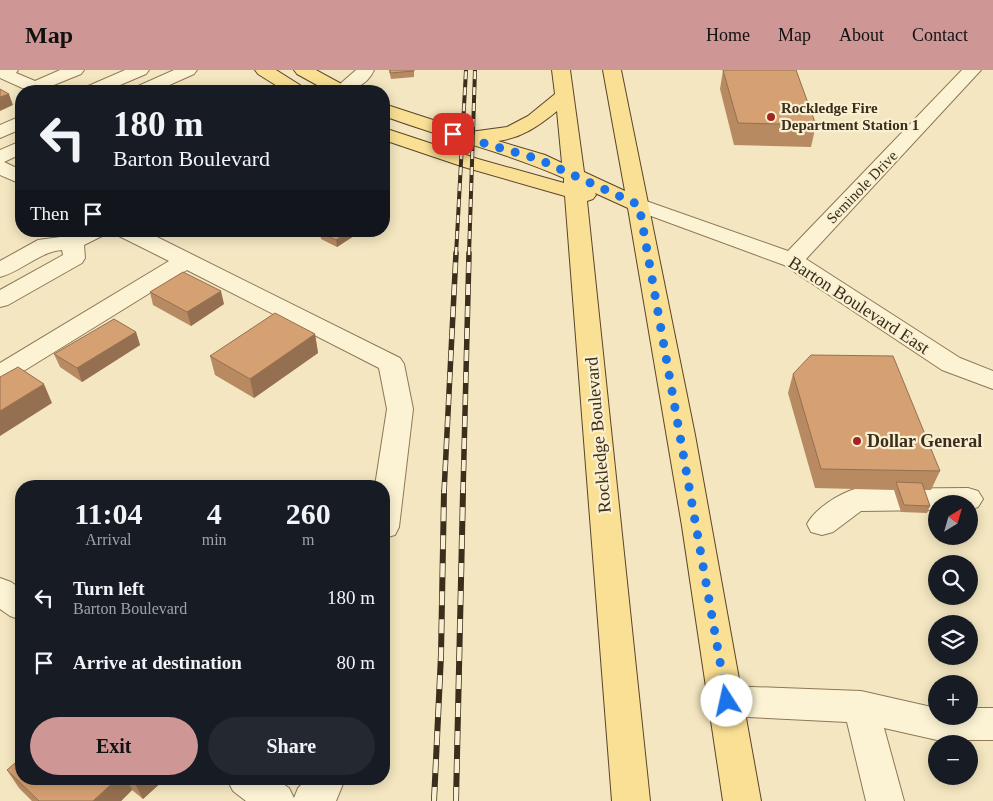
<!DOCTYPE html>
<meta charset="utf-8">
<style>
body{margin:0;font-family:Georgia,serif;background:#242831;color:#f1f3f6;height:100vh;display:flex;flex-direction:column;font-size:19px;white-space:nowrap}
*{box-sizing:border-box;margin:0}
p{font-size:16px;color:#9ea1a6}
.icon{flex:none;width:28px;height:28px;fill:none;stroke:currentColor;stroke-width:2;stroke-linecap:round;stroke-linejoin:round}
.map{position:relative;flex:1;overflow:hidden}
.sheet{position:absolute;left:15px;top:410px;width:375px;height:305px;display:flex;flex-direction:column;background:#171b24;border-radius:20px;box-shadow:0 2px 12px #0003}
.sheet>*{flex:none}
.guide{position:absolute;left:15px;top:15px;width:375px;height:152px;border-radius:20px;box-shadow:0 2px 12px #0003;background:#171b24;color:#f1f3f6;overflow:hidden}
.needle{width:32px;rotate:37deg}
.controls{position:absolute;left:928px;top:425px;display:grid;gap:10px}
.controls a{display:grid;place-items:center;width:50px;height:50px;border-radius:50%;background:#171b24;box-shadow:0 2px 12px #0003;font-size:25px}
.pin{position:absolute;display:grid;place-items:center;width:42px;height:42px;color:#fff;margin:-21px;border-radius:10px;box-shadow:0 2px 8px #0006}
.me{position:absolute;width:55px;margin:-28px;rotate:350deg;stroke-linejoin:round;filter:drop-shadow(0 0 4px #0008)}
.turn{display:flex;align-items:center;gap:18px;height:105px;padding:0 15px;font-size:22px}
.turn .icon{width:65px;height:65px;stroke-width:2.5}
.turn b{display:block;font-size:35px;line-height:42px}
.then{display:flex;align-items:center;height:48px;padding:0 15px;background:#0003;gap:10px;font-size:19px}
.eta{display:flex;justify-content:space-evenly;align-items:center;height:85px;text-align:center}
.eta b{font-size:30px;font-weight:700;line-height:35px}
.button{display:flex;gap:10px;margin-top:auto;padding:10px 15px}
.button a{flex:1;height:58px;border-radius:30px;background:#ce9695;color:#111;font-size:20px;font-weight:700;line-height:58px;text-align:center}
.button a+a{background:#242831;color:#f1f3f6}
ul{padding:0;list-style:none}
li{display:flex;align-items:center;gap:15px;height:65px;padding:0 15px}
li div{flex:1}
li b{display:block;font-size:19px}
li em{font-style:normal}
header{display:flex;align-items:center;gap:30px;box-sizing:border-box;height:70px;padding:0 25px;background:#ce9695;color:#111}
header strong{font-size:24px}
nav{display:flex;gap:28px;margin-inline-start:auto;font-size:18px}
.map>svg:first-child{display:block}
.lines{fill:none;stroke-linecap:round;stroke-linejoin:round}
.minor-casing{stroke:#8e7756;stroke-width:2}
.major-casing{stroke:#5b442b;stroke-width:2}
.minor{fill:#fcf3d4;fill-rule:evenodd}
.major{fill:#fae094;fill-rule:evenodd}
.rail-far2-casing{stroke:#3c2d1c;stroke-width:4}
.rail-far1-casing{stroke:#3c2d1c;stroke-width:5.5}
.rail-casing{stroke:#3c2d1c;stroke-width:6}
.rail-far2{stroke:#f9f0d1;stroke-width:2.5;stroke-dasharray:8;stroke-linecap:butt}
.rail-far1{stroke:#f9f0d1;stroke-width:4;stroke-dasharray:11;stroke-linecap:butt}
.rail{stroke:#f9f0d1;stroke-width:4.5;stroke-dasharray:14;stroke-linecap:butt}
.wall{fill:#b78a62}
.shaded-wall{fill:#957050}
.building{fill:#d5a072;stroke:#957050}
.route{stroke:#1a73e8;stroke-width:9;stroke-dasharray:0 16.2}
.poi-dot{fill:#a4251f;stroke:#f9f0d1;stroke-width:2}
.labels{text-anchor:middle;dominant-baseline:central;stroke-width:4.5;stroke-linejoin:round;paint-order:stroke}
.far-poi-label{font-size:15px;font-weight:bold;fill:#3c2d1c;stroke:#f9f0d1;text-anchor:start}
.far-street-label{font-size:15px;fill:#3c2d1c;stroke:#f9f0d1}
.street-label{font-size:18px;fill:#3c2d1c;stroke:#f9f0d1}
.poi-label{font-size:18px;font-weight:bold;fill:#3c2d1c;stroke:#f9f0d1;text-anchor:start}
</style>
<header>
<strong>Map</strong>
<nav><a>Home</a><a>Map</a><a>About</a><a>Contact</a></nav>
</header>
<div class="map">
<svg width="993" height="731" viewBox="0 0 993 731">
<rect width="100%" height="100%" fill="#f3e6c0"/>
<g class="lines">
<defs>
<path id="minor" d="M0,0H18L16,3L35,11L60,0H84L81,4L39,21H29L0,8Z
M125,0H149L146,4L106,21H83L86,17Z
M174,0H197L194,4L156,21H133L136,17Z
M356,0H374C366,18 349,21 332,21Z
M962,0H981L806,189L960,288L993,301V319L942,300L784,195L632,139L628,135L632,131L639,129L646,131L788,181Z
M21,46V59L0,68V55Z
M21,71V84L4,92L21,100V114L0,105V80Z
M77,161H105L102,166L84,175L85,188L82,193L8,235L0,237V220L63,185L62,180C39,182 22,201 0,207V191L38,170L68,166Z
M116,161H145L400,288L404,294L413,339L399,457L395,465L384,468V416H375L387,339L379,298L187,200L9,310L0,312V293L169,191L119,166Z
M968,418L978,421L983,429L978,437L969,440V434H936V440L861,441L833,462L822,465L811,462L807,454C815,439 838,424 855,419Z
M0,508L11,512L21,519V550L10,546L0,539Z
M727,616L861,621L936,638V646H969V638H993V670H937L884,658L904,731H866L847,652L727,646L715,642L710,631L715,620Z
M227,709H276L289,718L294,728L298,718L307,709H345L336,731H246L233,721Z"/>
<path id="major" d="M255,0H276L303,17L306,21H285L258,4Z
M294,0H316L347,17L350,21H328L297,4Z
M552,0H570L584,102L625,121L603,0H621L695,365L761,731H723L682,456L628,138L595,123L596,125L593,129L587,131L650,731H612L565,126L464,97L384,70V58L478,89L564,113V108C506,82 443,68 384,46V34L470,62L507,57L528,46L555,24ZM557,41L562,93L545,85L498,71C521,68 539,56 557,41Z"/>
</defs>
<use href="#minor" class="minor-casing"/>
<use href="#major" class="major-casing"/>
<use href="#minor" class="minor"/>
<use href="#major" class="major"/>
<defs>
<path id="rail-far2" d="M456,185L466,0
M469,185L475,0"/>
<path id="rail-far1" d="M444,423L456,183
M463,423L469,183"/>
<path id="rail" d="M434,731L441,585L444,422
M456,731L463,422"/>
</defs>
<use href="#rail-far2" class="rail-far2-casing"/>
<use href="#rail-far1" class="rail-far1-casing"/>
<use href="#rail" class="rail-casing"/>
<use href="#rail-far2" class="rail-far2"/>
<use href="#rail-far1" class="rail-far1"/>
<use href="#rail" class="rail"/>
</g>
<path class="wall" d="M389,0H414V7L391,9Z
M723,0H796L816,55L811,77L734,75L720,19Z
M320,162H360L337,177L321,169Z
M150,222L224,234L191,256L153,235Z
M136,262L140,275L82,312L60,297L54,284Z
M315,264L318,283L254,328L215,305L210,286Z
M793,304L940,401L931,420H924L930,436L927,443L901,442L894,420L815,418L788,323Z
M7,700L21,709H165L143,729L132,720L121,731H32L19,718Z"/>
<path class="shaded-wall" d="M9,24L13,35L0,41V27Z
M350,161H360V162L337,177L336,170Z
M221,221L224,234L191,256L187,242Z
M136,262L140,275L82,312L77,298Z
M315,264L318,283L254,328L250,309Z
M44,314L52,333L0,366V341Z
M117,709H127L132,720L121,731H93Z
M137,709H165L143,729L134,712Z"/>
<path class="building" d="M390,0H414V1L390,3Z
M723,0H796L816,55L738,53Z
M0,19L9,24L0,27Z
M322,161H350L336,170L320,162Z
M183,202L221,221L187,242L150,222Z
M275,243L315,264L250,309L210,286Z
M114,249L136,262L77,298L54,284Z
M811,285L893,286L940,401L821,399L793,304Z
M18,297L44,314L0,341V307Z
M896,412L922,413L930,436L904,435Z
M21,688V709H117L93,731H39L7,700Z
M130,709H137L134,712Z"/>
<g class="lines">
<path class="route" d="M453,64L538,89L639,135L727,631"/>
</g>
<g class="poi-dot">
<circle cx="771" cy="47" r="5"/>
<circle cx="857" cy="371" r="5"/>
</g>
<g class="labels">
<g class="far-poi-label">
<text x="781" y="38">Rockledge Fire<tspan x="781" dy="17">Department Station 1</tspan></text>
</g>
<g class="far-street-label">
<text transform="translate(862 117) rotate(-46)">Seminole Drive</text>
</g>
<g class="street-label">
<text transform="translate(859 235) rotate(33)">Barton Boulevard East</text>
<text transform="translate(598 365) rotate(-95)">Rockledge Boulevard</text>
</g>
<g class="poi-label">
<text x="867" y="371">Dollar General</text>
</g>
</g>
</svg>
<div class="controls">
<a><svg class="needle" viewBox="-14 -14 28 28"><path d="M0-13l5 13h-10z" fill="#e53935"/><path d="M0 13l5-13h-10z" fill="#9ea1a6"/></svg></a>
<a><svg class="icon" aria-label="search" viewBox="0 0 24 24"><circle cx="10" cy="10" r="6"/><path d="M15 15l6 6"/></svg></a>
<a><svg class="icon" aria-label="layers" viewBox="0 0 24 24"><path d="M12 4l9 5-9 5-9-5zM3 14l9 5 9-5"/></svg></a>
<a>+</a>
<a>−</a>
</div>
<div class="pin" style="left:453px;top:64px;background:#d93025"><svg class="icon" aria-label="arrive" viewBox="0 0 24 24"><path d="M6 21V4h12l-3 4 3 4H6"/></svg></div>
<svg class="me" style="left:727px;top:631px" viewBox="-20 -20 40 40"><circle r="19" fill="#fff"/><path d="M0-13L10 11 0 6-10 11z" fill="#1a73e8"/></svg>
<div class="guide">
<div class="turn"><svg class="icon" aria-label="left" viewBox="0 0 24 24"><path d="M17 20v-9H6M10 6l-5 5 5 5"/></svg><div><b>180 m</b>Barton Boulevard</div></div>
<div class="then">Then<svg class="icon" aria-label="arrive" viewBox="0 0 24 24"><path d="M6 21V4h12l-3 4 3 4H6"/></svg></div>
</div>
<section class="sheet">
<div class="eta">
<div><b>11:04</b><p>Arrival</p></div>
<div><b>4</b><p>min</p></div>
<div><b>260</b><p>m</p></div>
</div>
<ul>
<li><svg class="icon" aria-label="left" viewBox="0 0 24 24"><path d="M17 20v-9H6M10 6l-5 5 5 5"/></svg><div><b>Turn left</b><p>Barton Boulevard</p></div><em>180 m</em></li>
<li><svg class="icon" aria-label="arrive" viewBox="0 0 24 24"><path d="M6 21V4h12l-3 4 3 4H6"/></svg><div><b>Arrive at destination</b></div><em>80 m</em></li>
</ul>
<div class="button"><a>Exit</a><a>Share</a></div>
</section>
</div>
